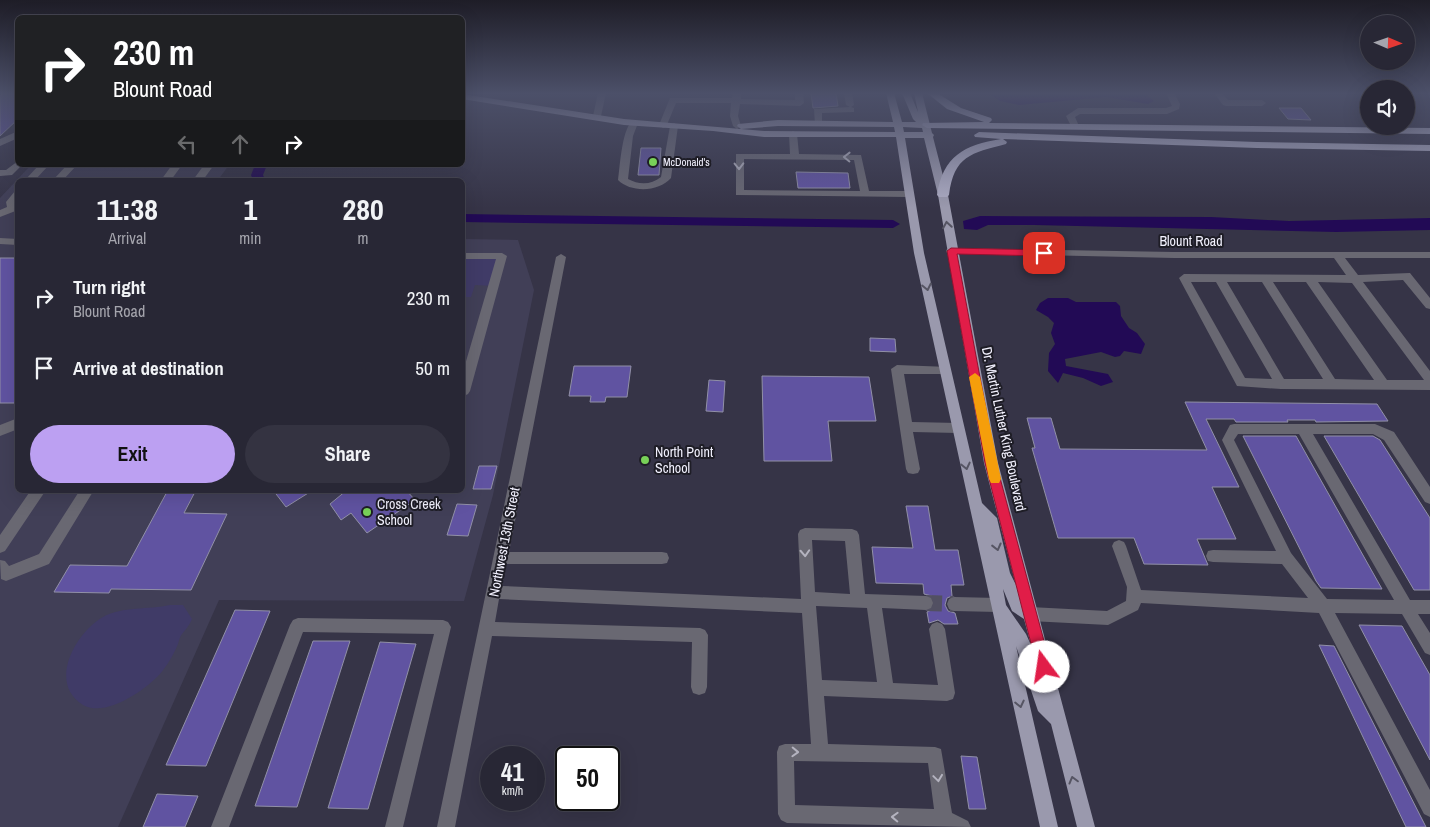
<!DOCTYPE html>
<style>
body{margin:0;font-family:"Archivo Narrow",sans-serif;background:#343341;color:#f1f3f6;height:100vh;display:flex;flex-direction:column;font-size:19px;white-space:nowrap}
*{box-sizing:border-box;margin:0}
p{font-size:16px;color:#a5a5ad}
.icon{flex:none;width:28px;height:28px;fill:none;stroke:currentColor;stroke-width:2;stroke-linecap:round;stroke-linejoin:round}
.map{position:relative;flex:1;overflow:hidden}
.drawer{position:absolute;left:15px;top:178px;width:450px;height:315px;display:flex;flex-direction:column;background:#282735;border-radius:8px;box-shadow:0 5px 20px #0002,0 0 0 1px #444450}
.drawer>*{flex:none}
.guide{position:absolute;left:15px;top:15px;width:450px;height:152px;border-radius:8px;box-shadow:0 5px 20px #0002,0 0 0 1px #444450;background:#202124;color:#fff;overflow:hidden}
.needle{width:32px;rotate:92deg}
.tools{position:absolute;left:1360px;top:15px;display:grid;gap:10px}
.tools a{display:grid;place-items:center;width:55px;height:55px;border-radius:50%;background:#282735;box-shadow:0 5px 20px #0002,0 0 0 1px #444450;font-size:25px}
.speed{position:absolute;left:480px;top:746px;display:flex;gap:10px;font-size:25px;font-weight:700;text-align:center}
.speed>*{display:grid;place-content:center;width:65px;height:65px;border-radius:50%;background:#282735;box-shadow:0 5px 20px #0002,0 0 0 1px #444450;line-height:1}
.speed small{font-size:12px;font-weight:400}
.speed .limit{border:2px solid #111;border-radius:8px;background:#fff;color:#111}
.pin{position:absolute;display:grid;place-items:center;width:42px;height:42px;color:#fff;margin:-21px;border-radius:10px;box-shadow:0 2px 8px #0006}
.me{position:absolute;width:55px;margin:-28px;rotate:346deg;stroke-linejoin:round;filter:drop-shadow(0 0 4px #0008)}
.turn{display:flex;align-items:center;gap:18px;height:105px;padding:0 15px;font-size:22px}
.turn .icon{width:65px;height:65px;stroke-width:2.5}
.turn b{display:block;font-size:35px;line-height:42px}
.lanes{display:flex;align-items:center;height:48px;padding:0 15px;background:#0003;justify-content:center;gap:25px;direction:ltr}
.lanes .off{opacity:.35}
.eta{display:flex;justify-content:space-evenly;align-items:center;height:85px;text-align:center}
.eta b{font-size:30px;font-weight:700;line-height:35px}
.action{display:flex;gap:10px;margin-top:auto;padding:10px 15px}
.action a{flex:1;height:58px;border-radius:30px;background:#bca0f2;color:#111;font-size:20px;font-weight:700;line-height:58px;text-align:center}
.action a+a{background:#343341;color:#f1f3f6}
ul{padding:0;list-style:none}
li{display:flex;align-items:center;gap:15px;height:70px;padding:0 15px}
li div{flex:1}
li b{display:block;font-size:19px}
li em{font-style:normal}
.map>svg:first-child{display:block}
.built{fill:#413f57}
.green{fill:#403b67}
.water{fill:#220a55}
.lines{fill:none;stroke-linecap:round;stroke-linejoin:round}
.canal{fill:#220a55;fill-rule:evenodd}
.building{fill:#6053a1;stroke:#9190a7}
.minor-tunnel{stroke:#525062;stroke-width:16;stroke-dasharray:16 8;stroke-linecap:butt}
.minor{fill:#696872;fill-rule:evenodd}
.major{fill:#9a99ad;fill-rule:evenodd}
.highway{fill:#adacc3;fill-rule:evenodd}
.oneway{stroke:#b4b3bf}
.oneway2{stroke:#565563}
.route{fill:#e11d48;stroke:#92132f}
.slow{fill:#f59e0b}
.poi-dot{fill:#78d158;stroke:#1e1d26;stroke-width:2}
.labels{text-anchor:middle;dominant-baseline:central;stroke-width:4;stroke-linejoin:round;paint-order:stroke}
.far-poi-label{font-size:11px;fill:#f2f1fe;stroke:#1e1d26;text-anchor:start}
.street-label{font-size:14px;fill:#f2f1fe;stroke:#1e1d26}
.poi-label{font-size:14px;fill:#f2f1fe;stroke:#1e1d26;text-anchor:start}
</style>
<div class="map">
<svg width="1430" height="827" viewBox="0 0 1430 827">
<rect width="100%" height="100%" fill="#363447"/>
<path class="built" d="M31,165H229L218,180H18V490H462L463,239L518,240L534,290L493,495L464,601L219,600L118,827H0V198Z"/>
<path class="green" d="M462,256H502L494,286L475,285L471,297H463Z
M170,605H183L192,619C189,626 186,629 182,634C180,636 179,641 178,644C174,654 167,666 160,674C145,690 106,718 83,705C47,683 76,632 103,617C123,606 148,610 170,605Z"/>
<path class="water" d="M988,93H1144L1154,101L1148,104L1106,97L1019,105L1000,101Z
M980,216L1211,217L1289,221L1430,218V230L1336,232L1034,225H988L977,230L964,229L963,221Z
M1048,298H1068L1076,302H1116L1120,306L1121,316L1129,328L1137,333L1145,344L1141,354L1124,351L1120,356L1115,357L1101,352L1065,359L1066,366L1108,374L1113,382L1101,386L1083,378L1063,373L1058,383L1048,371L1049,353L1055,344L1051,333L1054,323L1048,317L1036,310L1040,303Z"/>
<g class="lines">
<path class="canal" d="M255,165H267L263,175L265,180H253L251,175Z
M462,214L893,220L900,224L893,228L462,222Z"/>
</g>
<path class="building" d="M4,93H18V119L0,136V96Z
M811,93H836L838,106L813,108Z
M1279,108H1301L1311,120L1288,119Z
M641,148H661L659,175H638Z
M796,172L848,173L850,188H798Z
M0,258H18V403H0Z
M870,338L895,339L896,352L870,351Z
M574,366H631L627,397H606L605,402H590L591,396H569Z
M762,376L869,377L876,421H828L832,461H764Z
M709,380L725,381L723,412L706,411Z
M1185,402L1377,404L1388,421L1316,422L1315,420H1287L1288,422H1236L1234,419H1206L1239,487H1212L1236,539H1197L1208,565L1144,564L1134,538H1058L1032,448H1035L1027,418H1051L1060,449L1207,450Z
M1243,436H1296L1382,589L1321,588L1316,581Z
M1324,436H1373L1380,440L1430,518V590H1414Z
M479,466H497L491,489H473Z
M168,490H196L184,513L227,514L191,590L111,589L109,593L54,592L70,565L127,566Z
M273,490H313L286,507Z
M347,490H406L415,500L367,533L351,513L341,520L330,504Z
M457,504L477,505L468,536L447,535Z
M906,506H928L935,550H958L964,585H951L952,596L947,598L945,605L948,611L955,613L958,624H944L938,620L929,623L927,612L933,609L935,602L932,596L924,594L923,584L876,583L872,547L913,548Z
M235,610L270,611L206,766L166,765Z
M1359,625L1402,626L1430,675V760Z
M313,641H350L297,807L255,806Z
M380,642L416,644L368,809L328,808Z
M1319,645L1334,646L1426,827H1406Z
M961,756L977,757L986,809H969Z
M157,794L198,796L185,827H143Z"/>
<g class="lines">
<path class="minor-tunnel" d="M926,603L954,604"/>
<path class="minor" d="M598,93H606L601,116L597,119L593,116Z
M733,93H741V99L795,100V93H803L804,103L800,106L740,104L738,116L741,126L737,129L733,126L730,116L731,103H676L666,127L663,128L659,125L670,98H732Z
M844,93H852L854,105L851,107L854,108V112L822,113V123L818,126L815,125L814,109L850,107L846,105Z
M1166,93H1174L1180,104L1179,109L1167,114H1080L1075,117L1079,126L1075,129L1072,128L1066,116L1078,108H1166L1172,106Z
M1214,93H1222L1228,100H1262L1266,103L1262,106H1226L1223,105Z
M634,120L638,123L633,136L628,179C639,185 651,185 661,177L670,126L674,123L678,126L671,178C659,192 631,193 618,180C620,167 622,125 634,120Z
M18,131V138L0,146V139Z
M793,131L797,134L799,154L861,155L869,191H908L913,194L908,197L736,195V154H790L789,134ZM744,159L854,160L860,191L744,190Z
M18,161V165H22L12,175L0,176V170H6Z
M39,165H49L35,180H25Z
M67,165H77L63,180H53Z
M172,165H182L171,180H161Z
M204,165H214L203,180H193Z
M18,190L16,202L18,210L0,217V210L7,207L6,202L15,191Z
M0,238L18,239V245L0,244Z
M951,248L1174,252H1430V258H1345L1358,275L1410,273L1430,298V309L1426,308L1403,280L1363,282L1430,371V390L1281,389L1237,386L1179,278L1184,274L1346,275L1334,258H1174L947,253L946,251L947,249ZM1191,282H1216L1272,379L1245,378ZM1227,282H1262L1323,379H1284ZM1273,282H1306L1374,380L1335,379ZM1318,282L1352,283L1424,380H1387Z
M462,253H502L507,256L470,391L468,394L464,396L462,375L496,259H462Z
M561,254L566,257L509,552H662L667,553L669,558L667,563L662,564H506L502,586L801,599L798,534L800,530L805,528L852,529L857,531L859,535L865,594L926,596L931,598L933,603L931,608L926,610L882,608L893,683L938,685L929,629L932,624L937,622L942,624L945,629L955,693L953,699L947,701L824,696L828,744L935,747L941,749L952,813L968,821L971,827L787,823L781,820L778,814L777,752L779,746L785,744H811L802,613L499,599L495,622L700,628L705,630L708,635L707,687L705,693L699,695L693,693L691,687L692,642L492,636L455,827H437L556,257ZM812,540L845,541L850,594L815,592ZM816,606L867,608L877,682L822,680ZM794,761L928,763L934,809L795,805Z
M897,365L949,367L951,370L949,373L945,374H904L912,422L958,423L962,424L964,428L962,432L958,433L913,432L920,469L918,473L913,474L908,473L906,469L891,369Z
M18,418V429L0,436V425Z
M1234,424H1375L1394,432L1430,487V504L1425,502L1384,440L1373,434H1313L1410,600H1430V614H1418L1430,633V655L1425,653L1402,614L1335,613L1430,790V817L1424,814L1319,613L1141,603L1138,610L1108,625L1030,621L1025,619L1022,614L1025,609L1030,607L1107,611L1126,601L1127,587L1112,546L1114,542L1119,540L1124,542L1126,546L1141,590L1308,598L1282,564L1213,562L1208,561L1206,556L1208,551L1213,550L1276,551L1222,440L1230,425ZM1238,434H1299L1394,600L1327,599L1291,553L1234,440Z
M31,490H46L5,551L0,553V535Z
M80,490H94L49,564L6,581L1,579L0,560L5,561L9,566L39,554Z
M954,597L998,598L1003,600L1005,605L1003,610L998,612L954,611L949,609L947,604L949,599Z
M298,618L443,620L448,622L451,627L403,827H385L434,634L303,632L229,827H211L290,625L293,620Z"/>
<path class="major" d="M886,93H894L902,122H916L913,119L902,93H910L918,112L914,93H922L932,133L934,135L933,137L948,195L998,463L1095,827H1077L1051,724L1038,711L1016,646L1058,827H1040L914,253L896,137H764L713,131L624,125L462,99V94L624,119L741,129L737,126L738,124L778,120L893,122ZM778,126L894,127L895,132L764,131L741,129ZM903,127L922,128L923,132H904ZM905,138H924L938,195L984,463L1016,585L1010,573L997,518L982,503L924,253ZM1003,589L1012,611L1024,619L1031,645L1026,634L1006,605Z"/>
<path class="highway" d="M927,93H937L961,108L991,118L992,120L989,123L1430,128V134L927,128L922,125L923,123L984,122L947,109Z
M979,132L1257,142L1430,145V151L1257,148L1003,139L1007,142L1006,144C971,153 954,156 949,195L947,197H939L937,195C943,156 964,145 1001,139L975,137L974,135Z"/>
</g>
<defs><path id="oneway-chevron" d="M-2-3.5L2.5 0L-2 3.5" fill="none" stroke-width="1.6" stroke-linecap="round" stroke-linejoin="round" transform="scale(1.25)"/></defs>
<g class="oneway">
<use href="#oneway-chevron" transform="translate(847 157) rotate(-179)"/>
<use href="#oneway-chevron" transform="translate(739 166) rotate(89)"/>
<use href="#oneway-chevron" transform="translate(805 553) rotate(87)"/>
<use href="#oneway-chevron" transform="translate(795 752) rotate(2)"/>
<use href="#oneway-chevron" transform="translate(938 778) rotate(82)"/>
<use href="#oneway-chevron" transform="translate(895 817) rotate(-178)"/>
</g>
<g class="oneway2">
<use href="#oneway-chevron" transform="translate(947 225) rotate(-99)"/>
<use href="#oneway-chevron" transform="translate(927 287) rotate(78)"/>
<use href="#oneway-chevron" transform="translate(966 466) rotate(77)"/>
<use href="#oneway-chevron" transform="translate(997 547) rotate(76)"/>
<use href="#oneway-chevron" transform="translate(1020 704) rotate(77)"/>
<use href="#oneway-chevron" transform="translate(1073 780) rotate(-105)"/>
</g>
<linearGradient id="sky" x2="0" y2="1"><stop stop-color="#1e1d27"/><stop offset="0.45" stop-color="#4c5069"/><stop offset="1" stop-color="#4c5069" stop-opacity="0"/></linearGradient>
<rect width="1430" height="208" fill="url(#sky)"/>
<path class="route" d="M951,248L1044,250L1049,253L1044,256L957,254L996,463L1051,667L1049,672L1044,674L1039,672L1037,667L985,463L947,251Z"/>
<path class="slow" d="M975,373L980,377L1001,479L999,483H991L989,479L969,377Z"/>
<g class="poi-dot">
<circle cx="653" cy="162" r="5"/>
<circle cx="645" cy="460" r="5"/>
<circle cx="367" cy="512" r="5"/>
</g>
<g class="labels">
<g class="far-poi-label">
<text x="663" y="162">McDonald's</text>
</g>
<g class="street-label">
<text x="1191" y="241">Blount Road</text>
<text transform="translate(1004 429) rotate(78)">Dr. Martin Luther King Boulevard</text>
<text transform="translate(504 542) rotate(-79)">Northwest 13th Street</text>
</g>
<g class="poi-label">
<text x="655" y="452">North Point<tspan x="655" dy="16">School</tspan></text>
<text x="377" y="504">Cross Creek<tspan x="377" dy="16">School</tspan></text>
</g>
</g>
</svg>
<div class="tools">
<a><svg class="needle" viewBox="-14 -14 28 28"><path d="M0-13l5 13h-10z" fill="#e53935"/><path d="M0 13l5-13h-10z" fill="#a5a5ad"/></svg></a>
<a><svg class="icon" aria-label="sound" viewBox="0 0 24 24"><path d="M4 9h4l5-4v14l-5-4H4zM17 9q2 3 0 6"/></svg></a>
</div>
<div class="speed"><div>41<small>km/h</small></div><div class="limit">50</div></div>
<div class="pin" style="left:1044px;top:253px;background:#d93025"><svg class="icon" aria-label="arrive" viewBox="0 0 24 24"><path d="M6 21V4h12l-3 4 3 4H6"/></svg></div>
<svg class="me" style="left:1044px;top:667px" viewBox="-20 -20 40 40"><circle r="19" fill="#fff"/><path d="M0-13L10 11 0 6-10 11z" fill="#e11d48"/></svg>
<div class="guide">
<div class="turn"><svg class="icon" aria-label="right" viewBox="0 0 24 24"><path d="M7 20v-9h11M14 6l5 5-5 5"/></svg><div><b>230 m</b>Blount Road</div></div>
<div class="lanes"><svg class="icon off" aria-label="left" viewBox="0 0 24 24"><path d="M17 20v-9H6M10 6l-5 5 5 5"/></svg><svg class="icon off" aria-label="ahead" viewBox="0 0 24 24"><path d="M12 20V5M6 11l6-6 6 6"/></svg><svg class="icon" aria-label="right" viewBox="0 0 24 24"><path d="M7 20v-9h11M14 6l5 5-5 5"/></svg></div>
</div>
<section class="drawer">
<div class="eta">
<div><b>11:38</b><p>Arrival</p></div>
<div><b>1</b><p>min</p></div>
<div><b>280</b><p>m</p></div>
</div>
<ul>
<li><svg class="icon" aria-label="right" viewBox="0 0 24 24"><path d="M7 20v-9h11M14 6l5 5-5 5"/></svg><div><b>Turn right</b><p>Blount Road</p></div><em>230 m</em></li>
<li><svg class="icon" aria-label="arrive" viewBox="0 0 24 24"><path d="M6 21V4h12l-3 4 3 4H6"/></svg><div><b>Arrive at destination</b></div><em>50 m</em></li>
</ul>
<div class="action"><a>Exit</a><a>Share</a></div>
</section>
</div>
